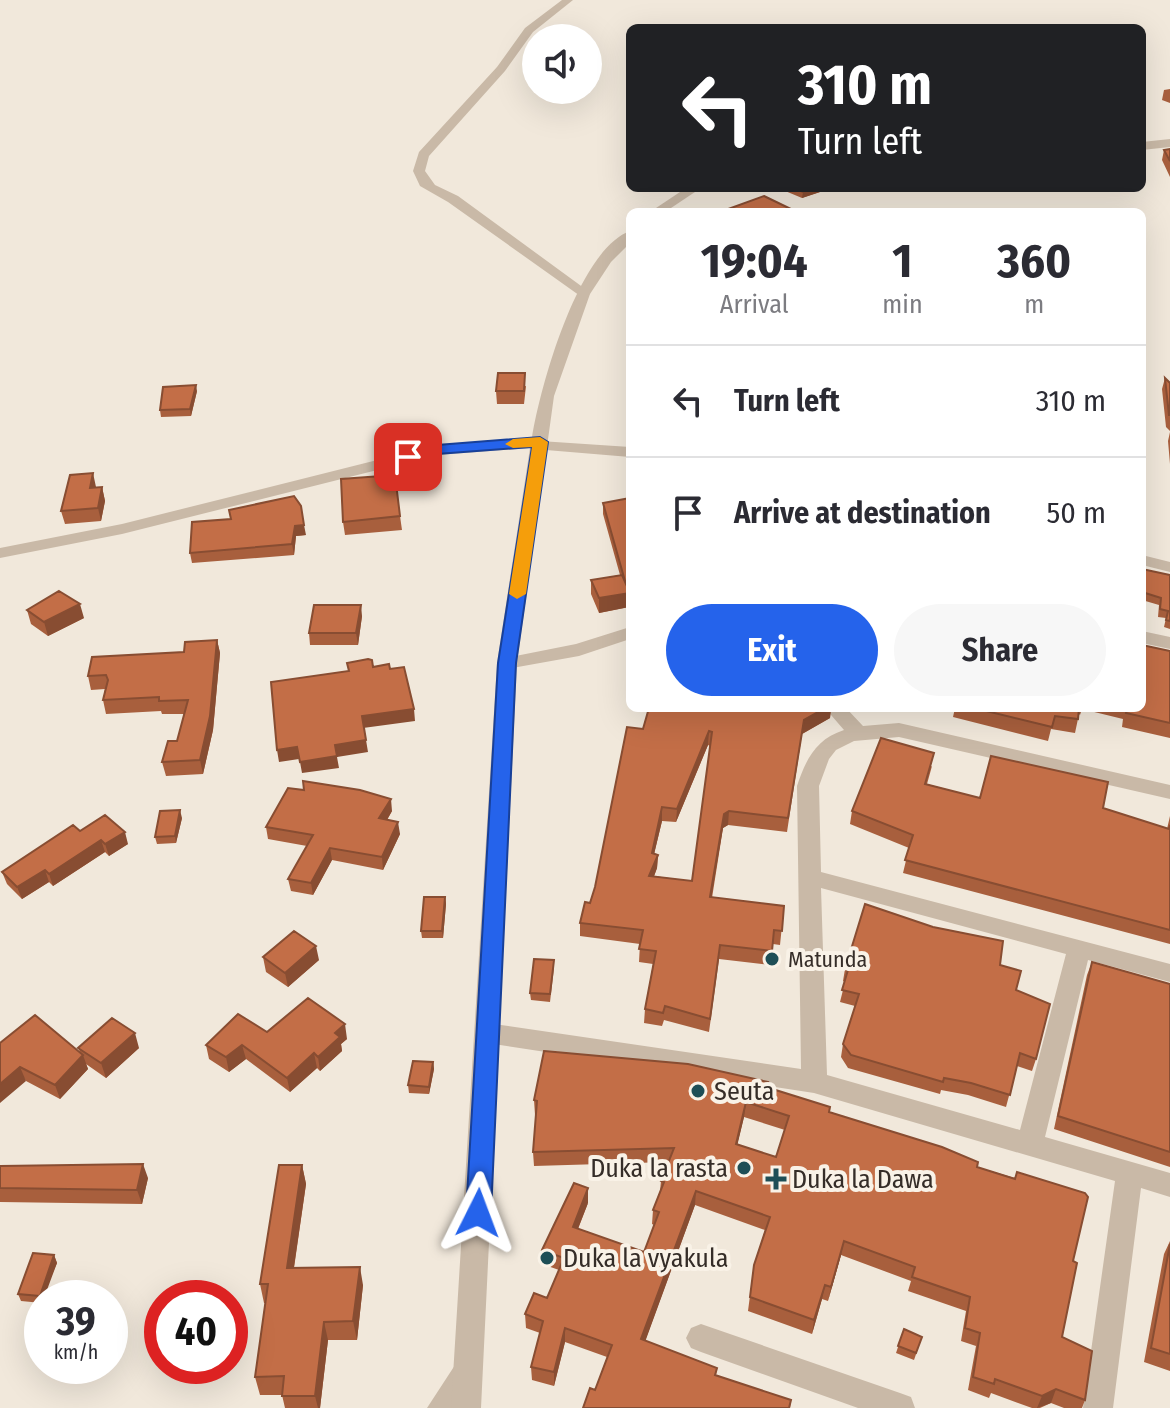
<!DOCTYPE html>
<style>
body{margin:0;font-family:"Fira Sans Condensed",sans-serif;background:#f7f7f7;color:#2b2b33;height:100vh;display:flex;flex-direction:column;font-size:30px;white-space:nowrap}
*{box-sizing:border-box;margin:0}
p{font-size:26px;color:#7c7c81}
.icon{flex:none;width:44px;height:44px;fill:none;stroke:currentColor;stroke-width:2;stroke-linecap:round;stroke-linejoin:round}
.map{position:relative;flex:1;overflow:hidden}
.details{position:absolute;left:626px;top:208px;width:520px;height:504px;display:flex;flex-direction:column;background:#fff;border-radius:12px;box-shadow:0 8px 32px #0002}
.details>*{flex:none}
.banner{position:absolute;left:626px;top:24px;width:520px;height:168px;border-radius:12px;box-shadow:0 8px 32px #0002;background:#202124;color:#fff;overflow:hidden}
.tools{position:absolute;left:522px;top:24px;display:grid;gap:16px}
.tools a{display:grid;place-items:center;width:80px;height:80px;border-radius:50%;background:#fff;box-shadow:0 8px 32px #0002;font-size:40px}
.speed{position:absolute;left:24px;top:1280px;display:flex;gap:16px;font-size:40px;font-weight:700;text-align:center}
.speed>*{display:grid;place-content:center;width:104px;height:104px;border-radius:50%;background:#fff;box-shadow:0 8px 32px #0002;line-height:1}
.speed small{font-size:20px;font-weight:400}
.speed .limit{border:12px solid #d22;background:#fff;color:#111}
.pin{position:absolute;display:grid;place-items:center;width:68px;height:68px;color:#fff;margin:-34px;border-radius:16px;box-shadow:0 4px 12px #0006}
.me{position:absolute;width:88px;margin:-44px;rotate:3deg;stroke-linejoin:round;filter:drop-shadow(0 0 6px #0008)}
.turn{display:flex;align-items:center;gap:28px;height:168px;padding:0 40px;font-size:36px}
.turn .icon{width:104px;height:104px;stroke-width:2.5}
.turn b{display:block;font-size:56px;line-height:68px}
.eta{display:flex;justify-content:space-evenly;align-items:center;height:136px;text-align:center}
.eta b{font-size:48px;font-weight:700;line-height:56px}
.button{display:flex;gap:16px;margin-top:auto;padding:16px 40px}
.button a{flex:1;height:92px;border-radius:48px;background:#2563eb;color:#fff;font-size:32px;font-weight:700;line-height:92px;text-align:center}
.button a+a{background:#f7f7f7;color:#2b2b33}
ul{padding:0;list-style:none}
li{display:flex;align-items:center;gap:24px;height:112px;padding:0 40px;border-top:2px solid #e1e1e2}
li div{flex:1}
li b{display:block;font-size:30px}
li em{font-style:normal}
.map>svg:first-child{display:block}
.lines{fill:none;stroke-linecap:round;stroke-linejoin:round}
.minor{fill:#c9b9a7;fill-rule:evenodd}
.tertiary{fill:#c9b9a7;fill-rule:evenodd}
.wall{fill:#a85f3d;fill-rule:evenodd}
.shaded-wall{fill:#884d32}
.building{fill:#c36e47;stroke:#884d32;stroke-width:2;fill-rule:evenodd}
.route{fill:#2563eb;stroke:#184099;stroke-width:2}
.slow{fill:#f59e0b}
.poi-dot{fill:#1e4e56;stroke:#f9f2e7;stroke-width:3}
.labels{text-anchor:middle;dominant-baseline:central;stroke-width:8;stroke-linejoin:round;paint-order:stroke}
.poi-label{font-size:22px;fill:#352d28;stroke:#f9f2e7;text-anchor:start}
.near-poi-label{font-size:26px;fill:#352d28;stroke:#f9f2e7;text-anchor:start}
</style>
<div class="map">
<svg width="1170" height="1408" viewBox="0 0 1170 1408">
<rect width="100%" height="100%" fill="#f1e8db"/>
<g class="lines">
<path class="minor" d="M562,0H573L533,32L505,71L429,156L425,171L435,185L458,196L588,291L590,294L583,298L448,202L420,186L413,171L419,152L497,67L525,28Z
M540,441L630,447V457L534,449V443Z
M1142,555L1170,562V572L1142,565Z
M630,627V639L579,656L507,669L497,663L500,659L576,644Z
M1142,631L1170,637V649L1142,643Z
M825,708H846L863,726L899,723L1170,785V799L899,737L854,741L836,750L829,759L819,786L821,872L1170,964V982L1088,960L1045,1137L1170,1173V1197L1141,1188L1113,1408H1083L1115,1181L814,1093L487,1043L478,1040L475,1033L478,1026L487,1023L801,1069L797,786C806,759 816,739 844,730ZM821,888L1066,954L1020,1130L827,1075Z
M701,1324L900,1393L911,1397L915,1408H858L701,1352L691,1348L686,1338L691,1328Z
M467,1358L477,1362L482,1372L460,1408H427L457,1362Z"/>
<path class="tertiary" d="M1170,139V147L1142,150V142Z
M686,188H701L665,212H650Z
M630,231V243L611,262L590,294L554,396L517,663L481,1408H451L497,663L530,448L437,455L122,534L0,558V548L122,524L437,445L532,438C540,387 578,250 630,231Z"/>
</g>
<path class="wall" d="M1170,89V103L1162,100L1164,90Z
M1170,149V177L1162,160L1164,150Z
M778,188H826V190L802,198Z
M1165,378L1170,383V431L1166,427L1162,389Z
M526,386L524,404H497L496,391Z
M197,391L191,416L161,417L160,410Z
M1170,432V464L1168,441Z
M102,487L105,501L101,521L65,524L61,511L96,488Z
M603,503L629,592V607L599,613L591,594V580L620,575L603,514Z
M400,516L402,530L345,535L343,522Z
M231,519L306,535L296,536L294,555L192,563L190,553Z
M1142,569L1170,575V629L1164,627L1166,618L1158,617L1159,605L1142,600Z
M27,610L84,618L48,636L31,624Z
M362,616L358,645H310L309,633Z
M217,640L220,653L213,730L203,774L166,776L162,762L177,741L184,714H162L161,711L106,714L103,700L105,689L91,690L88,676L184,652Z
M1170,651V738L1122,727L1123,719L1082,709L1080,715L1079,714L1075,733L1051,729L1048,741L953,717L955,708H1142Z
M649,708H831L830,718L802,734L787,832L728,825L723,828L712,898L784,906L780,945L773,944L770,965L719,959L709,1032L664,1020L662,1026L644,1023L645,1009L653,964L639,962L640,944L580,936V923L590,903ZM708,745L710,746L692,881L654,876L657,868L658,855L654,854L662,821L676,822Z
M932,766L927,784L980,798L1103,808L1167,829L1170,816V944L903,873L909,848L850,824L852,811Z
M392,811L387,820L400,834L383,870L332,860L313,895L291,891L288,879L307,846L268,839L266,827Z
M182,818L176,843L157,844L155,837Z
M80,831L128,844L109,856L105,852L53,886L49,882L22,899L7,884L2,872Z
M445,897L446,904L443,938H422L421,931Z
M263,957L319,960L288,987L266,972Z
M1092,962L1170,984V1167L1054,1129L1087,975Z
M1000,965L1016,990L1036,1059L1032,1071L1017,1066L1006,1107L968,1095L941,1090L940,1094L848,1068L841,1057L843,1044L855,1006L840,1002L845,982L843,981L845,969Z
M554,968L550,1002L531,1000L530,993Z
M267,1032L347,1039L341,1044L342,1051L320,1071L317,1068L290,1092L246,1059L229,1072L209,1059L206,1045Z
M0,1043L80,1052L78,1048H139L106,1078L86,1064L88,1069L60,1099L26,1081Z
M433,1062L434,1069L429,1094L409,1093L408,1085Z
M768,1082L767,1087L829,1113L977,1167L1015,1178L1017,1172L1073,1261L1062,1337L1085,1400L1082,1408H1064L1051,1403L1040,1408H1032L991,1393L989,1398L968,1390L976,1346L961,1341L966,1311L908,1291L911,1281L841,1255L828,1301L822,1299L812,1334L748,1311L754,1265L765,1230L695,1205L645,1341L717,1368L716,1375L791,1400L790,1408H583L595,1390L607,1357L565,1342L554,1386L532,1380L531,1367L540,1333L526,1328L525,1314L547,1298L559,1270L542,1264V1250L588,1203L578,1229L644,1252L654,1225L652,1224L653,1210L660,1191L661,1181L668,1162L534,1166L533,1152L536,1115H535L534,1100ZM744,1117L785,1130L776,1157L737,1145Z
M302,1165L306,1184L294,1268L363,1285L357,1340H328L320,1408H285L282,1395H260L255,1377L265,1303H264L260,1284Z
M0,1166L148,1178L142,1204L0,1202Z
M1170,1241V1371L1144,1362L1164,1254Z
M54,1255L57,1263L42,1298V1303L21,1301L18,1294Z
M904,1329L922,1337L914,1360L896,1353Z"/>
<path class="shaded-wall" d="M815,188H826V190L802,198L803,192Z
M196,385L197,391L191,416L190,409Z
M93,473L96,487L93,502L90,488Z
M102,487L105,501L101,521L98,508Z
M304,525L306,535L296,536L294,555L292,544L295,526Z
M625,581H630V592L625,593Z
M630,593L629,607L599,613V598Z
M80,604L84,618L48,636L44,622Z
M361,605L362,616L358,645L356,633Z
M217,640L220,653L213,730L203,774L200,760Z
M825,708H831L830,718L802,734L787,832L804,720Z
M414,709L415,721L363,728L362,716Z
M709,731L708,745L676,822L677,809Z
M366,740L368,752L337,757L339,768L302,773L300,762L335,745Z
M297,747L299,759L279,762L277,750Z
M391,799L392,811L381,830L379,818Z
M662,807V821L651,867L652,853Z
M180,810L182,818L176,843L175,836Z
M729,811L728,825L723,828L709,911L710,897L724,814Z
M398,822L400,834L383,870L382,857Z
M125,832L128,844L109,856L105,844Z
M101,840L105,852L53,886L49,874Z
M330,848L332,860L313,895L311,883Z
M658,855L657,868L649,890V876Z
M45,870L49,882L22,899L17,887Z
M445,897L446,904L443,938L442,931Z
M316,946L319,960L288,987L285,973Z
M345,1024L347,1039L341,1044L342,1051L320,1071L318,1057L335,1033Z
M135,1033L139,1048L106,1078L101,1063Z
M242,1045L246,1059L229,1072L226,1057Z
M314,1053L317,1068L290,1092L287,1078Z
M83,1055L88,1069L60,1099L55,1085Z
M433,1062L434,1069L429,1094V1087Z
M20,1067L26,1081L0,1103V1084Z
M746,1102L744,1117L734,1159L736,1144Z
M143,1164L148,1178L142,1204L137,1190Z
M302,1165L306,1184L291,1287L287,1268Z
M588,1188V1203L573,1241V1227Z
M696,1191L695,1205L641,1353V1339Z
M844,1241L841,1255L828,1301L831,1287Z
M54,1255L57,1263L44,1298H42V1301L40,1296Z
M360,1267L363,1285L357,1340L353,1321Z
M825,1285L822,1299L812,1334L814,1320Z
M324,1322L328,1340L320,1408H318L315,1396Z
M565,1328V1342L554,1386V1372Z
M1056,1389L1051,1403L1037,1408L1042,1396Z"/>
<path class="building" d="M1170,149V161L1164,150Z
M793,188H815L803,192Z
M764,196L797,212H720Z
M498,373H525L524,391H496Z
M1165,378L1170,383V415H1169Z
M196,385L190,409L160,410L163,387Z
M93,473L90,488L102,487L98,508L61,511L70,475Z
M395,475L400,516L343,522L341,479Z
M294,496L301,506L304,525L295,526L292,544L190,553L192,522L231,519L229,510Z
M630,498V581H625L603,503Z
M1142,569L1170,575V621L1166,620L1168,611L1160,609L1161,598L1142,592Z
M622,575L630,593L599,598L591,580Z
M59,591L80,604L44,622L27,610Z
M314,605H361L356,633H309Z
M217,640L210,716L200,760L162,762L168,741H177L188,700L159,701V697L103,700L108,680L106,675L88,676L92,657L184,652L185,642Z
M1142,645L1170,651V723L1126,713L1127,708H1142Z
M368,659L372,660L373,667L389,664L390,669L404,667L414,709L362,716L366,740L335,745L337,756L300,762L297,747L277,750L271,682L349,671L347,663Z
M649,708H825L804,720L788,818L729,811L724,814L710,897L784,906L782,931L774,930L772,951L720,945L710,1019L665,1006L663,1013L645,1009L656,951L639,949L643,930L580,923L585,902L590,903L595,887L627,727L643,729ZM709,731L712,732L692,881L649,876L658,855L652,853L662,807L677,809Z
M974,708H1079L1078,719L1055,716L1052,727Z
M881,738L934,753L925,784L980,798L991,756L1108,782L1103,808L1169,829L1170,825V930L905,860L913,835L852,811Z
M303,781L360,790L391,799L379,818L398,822L382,857L330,848L311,883L288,879L313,835L266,827L288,788L304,790Z
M180,810L175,836L155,837L160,811Z
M105,815L125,832L105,844L101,840L49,874L45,870L17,887L2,872L73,825L80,831Z
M424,897H445L442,931H421Z
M865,904L933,927L1003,941L1000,965L1021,971L1016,990L1050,1004L1036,1059L1020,1053L1010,1095L971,1083L944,1078L943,1082L851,1055L843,1044L859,994L842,990L848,970L845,969Z
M294,931L316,946L285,973L263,957Z
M534,959L554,960L550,994L530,993Z
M1092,962L1170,984V1152L1058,1116Z
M308,998L345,1024L335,1033L340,1037L318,1057L314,1053L287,1078L242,1045L226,1057L206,1045L238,1014L267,1032Z
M35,1015L83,1055L55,1085L20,1067L0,1084V1043Z
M112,1018L135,1033L101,1063L78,1048Z
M544,1051L688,1064L768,1082L766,1087L830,1107L829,1112L942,1147L978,1162L977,1167L1015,1179L1017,1172L1085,1193L1088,1197L1073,1261L1077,1263L1062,1337L1092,1351L1085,1400L1056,1389L1042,1396L995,1379L994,1384L973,1377L980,1333L965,1328L970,1297L912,1277L915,1267L844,1241L831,1287L825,1285L814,1320L750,1297L754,1265L770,1217L696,1191L641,1339L717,1368L715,1375L791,1400L789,1408H583L590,1388L595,1390L612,1345L565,1328L554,1372L531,1367L543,1321L525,1314L534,1293L547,1298L564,1258L542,1250L574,1183L588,1188L573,1227L644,1252L659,1212L653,1210L664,1182L661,1181L674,1148L533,1152L537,1101L534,1100ZM746,1102L789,1116L776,1157L736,1144Z
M413,1061L433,1062L429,1087L408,1085Z
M143,1164L137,1190L0,1188V1166Z
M279,1165H302L287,1268L360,1267L353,1321L324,1322L315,1396H282L284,1376L255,1377L268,1284H260Z
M1170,1244V1354L1151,1348Z
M33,1253L54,1255L40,1296L18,1294Z
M904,1329L922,1337L916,1353L898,1346Z"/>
<path class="route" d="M540,437L548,442L516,663L491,1213L487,1221L478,1225L469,1221L466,1213L498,663L532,447L437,454L408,461L401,457L437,445Z"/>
<path class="slow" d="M540,437L548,442L526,594L517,599L509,594L532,447L513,448L505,444L513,439Z"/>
<g class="poi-dot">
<circle cx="772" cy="959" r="8"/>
<circle cx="698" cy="1091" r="8"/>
<circle cx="744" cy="1168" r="8"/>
<path d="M772 1167h8v8h8v8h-8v8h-8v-8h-8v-8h8z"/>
<circle cx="547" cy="1258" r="8"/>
</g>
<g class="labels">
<g class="poi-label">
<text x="788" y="959">Matunda</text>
</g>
<g class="near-poi-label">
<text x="714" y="1091">Seuta</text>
<text x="728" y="1168" text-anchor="end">Duka la rasta</text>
<text x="792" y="1179">Duka la Dawa</text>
<text x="563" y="1258">Duka la vyakula</text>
</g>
</g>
</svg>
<div class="tools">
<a><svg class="icon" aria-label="sound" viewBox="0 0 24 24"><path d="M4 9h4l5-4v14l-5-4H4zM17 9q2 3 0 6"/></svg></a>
</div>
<div class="speed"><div>39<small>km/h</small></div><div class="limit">40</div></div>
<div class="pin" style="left:408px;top:457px;background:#d93025"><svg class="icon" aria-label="arrive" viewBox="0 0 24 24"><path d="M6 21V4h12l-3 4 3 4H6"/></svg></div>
<svg class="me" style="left:478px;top:1213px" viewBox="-20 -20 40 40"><path d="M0-17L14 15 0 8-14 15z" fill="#2563eb" stroke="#fff" stroke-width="4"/></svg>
<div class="banner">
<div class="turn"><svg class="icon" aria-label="left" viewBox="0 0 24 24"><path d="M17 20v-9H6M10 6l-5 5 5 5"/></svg><div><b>310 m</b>Turn left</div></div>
</div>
<section class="details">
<div class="eta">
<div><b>19:04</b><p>Arrival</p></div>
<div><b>1</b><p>min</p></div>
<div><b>360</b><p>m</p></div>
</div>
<ul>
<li><svg class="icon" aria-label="left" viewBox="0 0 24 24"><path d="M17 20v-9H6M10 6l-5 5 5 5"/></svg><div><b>Turn left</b></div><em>310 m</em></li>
<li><svg class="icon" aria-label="arrive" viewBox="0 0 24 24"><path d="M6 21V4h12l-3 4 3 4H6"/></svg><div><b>Arrive at destination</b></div><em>50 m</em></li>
</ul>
<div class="button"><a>Exit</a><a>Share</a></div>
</section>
</div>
